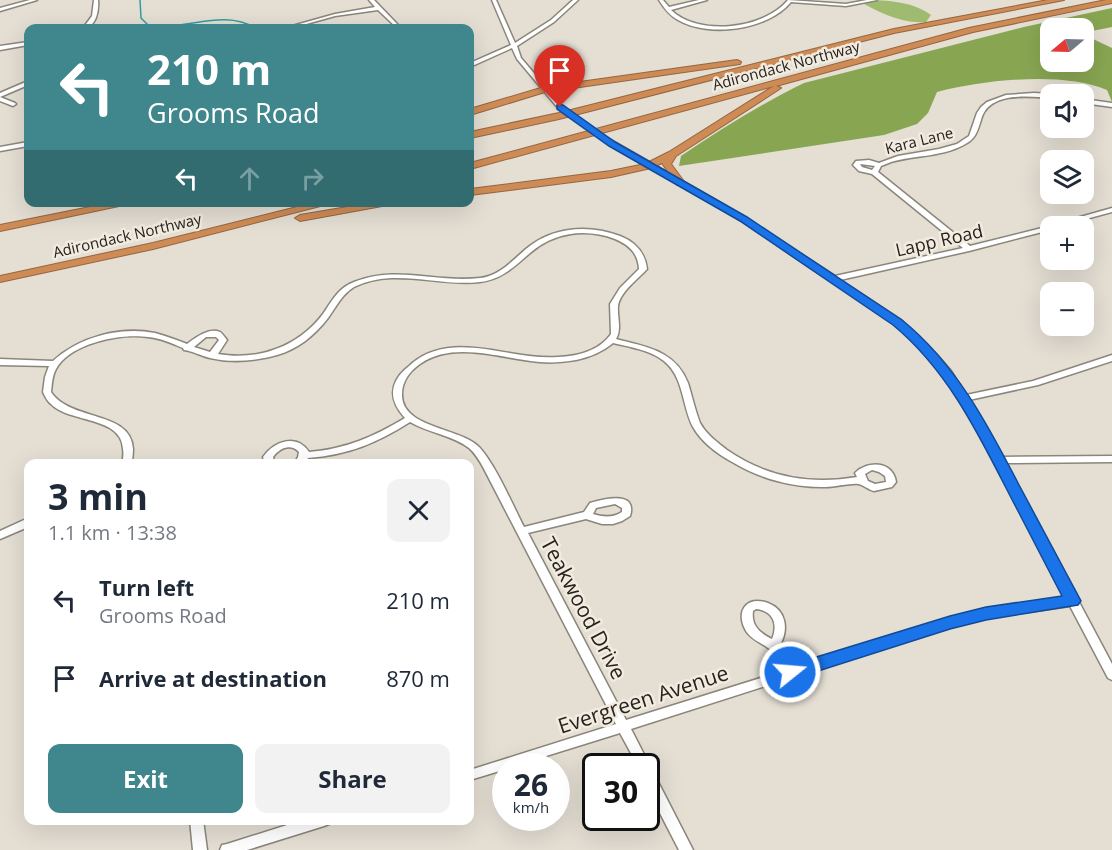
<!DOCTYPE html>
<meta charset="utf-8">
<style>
body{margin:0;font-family:"Open Sans",sans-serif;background:#f2f2f3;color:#1f2937;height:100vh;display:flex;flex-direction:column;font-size:22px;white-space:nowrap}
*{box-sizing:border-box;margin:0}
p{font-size:20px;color:#747a83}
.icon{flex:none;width:33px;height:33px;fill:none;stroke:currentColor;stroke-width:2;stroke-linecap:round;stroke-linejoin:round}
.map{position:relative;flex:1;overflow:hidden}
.side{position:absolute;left:24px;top:459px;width:450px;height:366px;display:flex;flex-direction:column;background:#fff;border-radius:12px;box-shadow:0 6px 24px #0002}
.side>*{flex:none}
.hud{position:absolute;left:24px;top:24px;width:450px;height:183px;border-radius:12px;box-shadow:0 6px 24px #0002;background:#3f878c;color:#fff;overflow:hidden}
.needle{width:39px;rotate:251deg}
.fabs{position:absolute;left:1040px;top:18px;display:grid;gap:12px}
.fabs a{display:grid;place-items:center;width:54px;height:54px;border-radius:12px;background:#fff;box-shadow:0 6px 24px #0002;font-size:30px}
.speed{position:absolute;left:492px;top:753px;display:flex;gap:12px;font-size:30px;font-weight:700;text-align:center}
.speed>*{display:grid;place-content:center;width:78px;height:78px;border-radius:50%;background:#fff;box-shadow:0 6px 24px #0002;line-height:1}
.speed small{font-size:15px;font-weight:400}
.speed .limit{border:3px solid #111;border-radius:9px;background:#fff;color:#111}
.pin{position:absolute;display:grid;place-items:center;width:51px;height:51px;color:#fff;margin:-62px -26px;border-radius:50% 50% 50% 0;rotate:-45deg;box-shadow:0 0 6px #0007}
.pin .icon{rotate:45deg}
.me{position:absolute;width:66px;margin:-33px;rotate:73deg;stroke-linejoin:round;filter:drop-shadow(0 0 4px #0008)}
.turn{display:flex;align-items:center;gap:21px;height:126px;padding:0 24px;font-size:27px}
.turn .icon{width:78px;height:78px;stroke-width:2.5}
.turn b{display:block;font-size:42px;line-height:51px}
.lanes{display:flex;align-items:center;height:57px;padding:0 24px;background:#0003;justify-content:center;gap:30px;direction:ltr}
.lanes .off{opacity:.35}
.round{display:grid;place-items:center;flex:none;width:63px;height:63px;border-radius:12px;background:#f2f2f3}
.head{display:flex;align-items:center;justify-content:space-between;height:102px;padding:0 24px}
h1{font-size:36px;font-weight:700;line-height:45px}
.button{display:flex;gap:12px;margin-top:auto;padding:12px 24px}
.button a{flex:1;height:69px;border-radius:12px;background:#3f878c;color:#fff;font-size:24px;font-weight:700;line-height:69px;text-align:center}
.button a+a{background:#f2f2f3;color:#1f2937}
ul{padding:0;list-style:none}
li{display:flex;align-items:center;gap:18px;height:78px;padding:0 24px}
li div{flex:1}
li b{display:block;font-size:22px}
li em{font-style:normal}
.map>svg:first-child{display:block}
.green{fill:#9fbb6f}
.forest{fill:#88a652;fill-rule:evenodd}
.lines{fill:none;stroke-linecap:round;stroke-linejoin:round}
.stream{stroke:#329ca1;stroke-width:1.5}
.minor-casing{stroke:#8b867b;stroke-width:3}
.highway-casing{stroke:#946742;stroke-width:2}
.minor{fill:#fff;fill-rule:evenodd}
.highway{fill:#cf8b55;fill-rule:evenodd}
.minor-bridge-casing{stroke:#8b867b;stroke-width:7;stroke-linecap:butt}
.minor-bridge{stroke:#fff;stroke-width:5}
.route{fill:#1a73e8;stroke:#114b97;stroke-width:1.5}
.labels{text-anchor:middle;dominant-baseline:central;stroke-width:5;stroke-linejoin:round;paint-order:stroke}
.far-street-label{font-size:15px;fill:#26231f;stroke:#f1ebe0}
.street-label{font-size:18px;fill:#26231f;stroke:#f1ebe0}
.near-street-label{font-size:21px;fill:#26231f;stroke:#f1ebe0}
</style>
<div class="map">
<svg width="1112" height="850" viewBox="0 0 1112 850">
<rect width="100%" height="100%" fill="#e4ded3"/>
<path class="green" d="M857,0C883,0 910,0 931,15L926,22C900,24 879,12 857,0Z"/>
<path class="forest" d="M1112,8V27L1092,31L1093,39L1112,48V102L1107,90C1063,71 983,80 937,92L928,113L917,124L884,135L679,166L681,156C721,129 761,104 804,83L1024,27ZM1050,28H1083V62H1050Z"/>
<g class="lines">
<path class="stream" d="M140,0L141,18L148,25C183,32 223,8 255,28"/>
<defs>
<path id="minor" d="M30,0H37L0,11V8Z
M94,0H98C99,11 96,28 83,28L92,16Z
M369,0H374L401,28H397L378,10L335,16L292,28H285L335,14L375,7Z
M492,0H496L515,43L551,20L573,0H578L554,22L517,46L521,58L562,106V108H558L517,59L512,48L470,67V63L511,45Z
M659,0H663L669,7L699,0H707L671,10C699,37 764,29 788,0L846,4L867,0H877L846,6L791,2C768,30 709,38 678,20C669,15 664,8 659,0Z
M28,42V45L0,50V46Z
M28,81V85L0,97V93Z
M1034,93L1051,94L1050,98C1027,96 988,92 981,120C978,129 976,138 967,143C945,157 915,155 891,162L881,166L878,172L970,246L1050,226L1052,225L1112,208V212L1060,226H1050V230L969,251L840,280L901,320L937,355L951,371L966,395L1033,381L1112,355V361L1038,385L969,400L1002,457L1112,456V462L1005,463L1112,664V680L1108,678L1070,606L986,618L950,627L631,729L693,850H679L646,786V766H638L620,733L514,766H506V769L470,780V770L616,724L483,467C479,460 475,453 469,448C452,435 429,433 410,422C377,443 348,455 308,458L304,464H294L298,457L299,452C290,443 280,448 273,457L275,464H265L263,457C274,441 297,433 309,452C346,449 373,437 405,418C395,407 389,395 396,381C399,375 403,371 408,367C449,327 509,361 558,357C578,356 599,351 611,334L610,304L620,288L639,269C638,253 629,245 615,239C586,228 554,232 530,253C515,266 501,280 480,282C438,287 394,267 354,287C342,294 336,307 328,318C315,335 298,349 277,355C256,361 231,363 210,358C201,356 193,351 184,350L183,348C171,343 160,338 148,337C121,333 70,343 56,369C52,376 52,384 51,392C71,422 131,410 133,449C133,454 132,459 132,464H122C123,459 124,454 123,449C122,416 69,423 51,404C47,401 45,396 43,392L45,377L49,366L0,365V359L53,361C79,337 120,326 155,333C166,336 177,340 187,344C195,338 209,327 220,332C222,333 226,339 227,340L218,354C258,361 298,347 323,314C332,301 338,288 354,282C397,265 436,283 480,278C499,276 512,261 526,249C552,227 588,224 620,236C635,242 645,252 647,269C638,279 620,292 618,306C617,317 622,329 616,339C646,347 675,350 688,383C692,396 695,410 700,423C706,434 717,442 727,450C766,477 810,485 857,477L855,473C868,460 893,461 896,482L892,487L874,491C869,490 862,484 858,484C853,483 833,487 826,487C794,488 761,479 734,463C719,455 702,443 693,427C682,406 684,377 664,361C650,350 630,347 613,343C602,352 590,357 576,360C564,362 552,363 540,362C502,359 454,340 420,364C410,371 402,381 402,394C401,429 461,427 480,448C496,466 512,504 524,527L584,512L590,503C603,499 638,490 630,516L622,521L613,524H602L586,519L528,533L626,720L783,671C779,664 775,652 768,648C760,642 752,640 746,631C735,612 746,595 768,603C786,610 789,629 780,645L794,668L950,619L986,610L1066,598L981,435L945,374L931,359L895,324L767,238L722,208L601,138L606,137L726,206L835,276L963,248L872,174L859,171L853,165L856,161L869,160L879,163L898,156L939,149L957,144L969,136L977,113L981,107L987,102L1006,95ZM860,164L875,166L872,170L862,167ZM206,337H216L219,340L210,352L194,347ZM872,470L879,472L885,476L886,482L875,484L868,481L865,474ZM615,504L622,508V512C613,518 603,517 593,514L596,508ZM756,609C774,611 778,625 772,639C760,633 751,626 753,611Z
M0,97L15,103L16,104L13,106L0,101Z
M1083,99L1112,103V107L1083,103Z
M28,142V146L0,151V147Z
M24,520H28V527L0,539V531Z
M190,820H203L207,850H193Z
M303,820H330L329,824L324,826L247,850H220L222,845L227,844Z"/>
<path id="highway" d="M1048,0H1064L894,33L559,119L470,138V132L559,113L894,29Z
M1106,0H1112V3L973,32L776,86L781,88L676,156L671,164L685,183L683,185H677L662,163L651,168L611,177L470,195V189L611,171L645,164L669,152L774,86L470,169V163L969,28Z
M737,60L741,62L740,64L545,92L470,115V109L544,87Z
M115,202H138L0,231V225Z
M317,202H336L153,249L0,282V276L153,243Z
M377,202H404L300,221L295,218L300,215Z"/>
</defs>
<use href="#minor" class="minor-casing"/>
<use href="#highway" class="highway-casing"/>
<use href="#minor" class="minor"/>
<use href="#highway" class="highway"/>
<defs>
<path id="minor-bridge" d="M560,107L604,138"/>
</defs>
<use href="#minor-bridge" class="minor-bridge-casing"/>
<use href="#minor-bridge" class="minor-bridge"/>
</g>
<path class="route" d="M557,105H563L615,142L747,217L902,320C955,363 987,423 1018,483C1039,522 1060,561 1081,601L1078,605L986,620L950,629L790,680L784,678L781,672L784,667L950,616L986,607L1062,596C1043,559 1024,522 1005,486C975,427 945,368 893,325L740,221L609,146L557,109Z"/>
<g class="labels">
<g class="far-street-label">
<text transform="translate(786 65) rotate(-15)">Adirondack Northway</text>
<text transform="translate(919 140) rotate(-14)">Kara Lane</text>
<text transform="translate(127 235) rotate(-13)">Adirondack Northway</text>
</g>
<g class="street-label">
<text transform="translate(939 240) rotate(-13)">Lapp Road</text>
</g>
<g class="near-street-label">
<text transform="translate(584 608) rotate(62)">Teakwood Drive</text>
<text transform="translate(643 699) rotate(-18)">Evergreen Avenue</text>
</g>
</g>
</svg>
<div class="fabs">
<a><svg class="needle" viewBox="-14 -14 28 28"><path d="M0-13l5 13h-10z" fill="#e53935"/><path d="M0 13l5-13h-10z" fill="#747a83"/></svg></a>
<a><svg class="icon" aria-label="sound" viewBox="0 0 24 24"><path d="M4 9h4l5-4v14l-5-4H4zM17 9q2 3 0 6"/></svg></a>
<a><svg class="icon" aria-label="layers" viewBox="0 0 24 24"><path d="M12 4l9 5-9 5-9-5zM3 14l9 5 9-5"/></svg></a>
<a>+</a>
<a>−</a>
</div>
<div class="speed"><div>26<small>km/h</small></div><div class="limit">30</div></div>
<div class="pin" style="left:560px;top:107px;background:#d93025"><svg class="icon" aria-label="arrive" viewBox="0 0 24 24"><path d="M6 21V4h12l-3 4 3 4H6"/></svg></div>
<svg class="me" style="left:790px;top:672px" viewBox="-20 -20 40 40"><circle r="17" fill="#1a73e8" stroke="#fff" stroke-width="3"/><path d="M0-11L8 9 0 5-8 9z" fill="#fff"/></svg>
<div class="hud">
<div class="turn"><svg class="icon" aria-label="left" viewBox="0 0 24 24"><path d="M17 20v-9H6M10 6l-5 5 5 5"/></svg><div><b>210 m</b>Grooms Road</div></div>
<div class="lanes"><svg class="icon" aria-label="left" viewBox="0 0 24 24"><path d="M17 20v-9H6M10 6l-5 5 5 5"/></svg><svg class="icon off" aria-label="ahead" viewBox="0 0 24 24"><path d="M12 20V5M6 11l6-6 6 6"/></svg><svg class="icon off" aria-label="right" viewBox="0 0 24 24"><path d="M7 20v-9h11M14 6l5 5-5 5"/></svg></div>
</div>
<section class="side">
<div class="head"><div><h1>3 min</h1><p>1.1 km · 13:38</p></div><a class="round"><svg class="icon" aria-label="close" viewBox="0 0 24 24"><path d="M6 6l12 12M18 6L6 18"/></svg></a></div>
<ul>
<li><svg class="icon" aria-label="left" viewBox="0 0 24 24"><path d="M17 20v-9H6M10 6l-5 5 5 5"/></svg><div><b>Turn left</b><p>Grooms Road</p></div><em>210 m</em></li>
<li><svg class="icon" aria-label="arrive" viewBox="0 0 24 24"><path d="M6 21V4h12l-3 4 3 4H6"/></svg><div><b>Arrive at destination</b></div><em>870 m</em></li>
</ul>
<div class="button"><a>Exit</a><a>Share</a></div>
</section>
</div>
